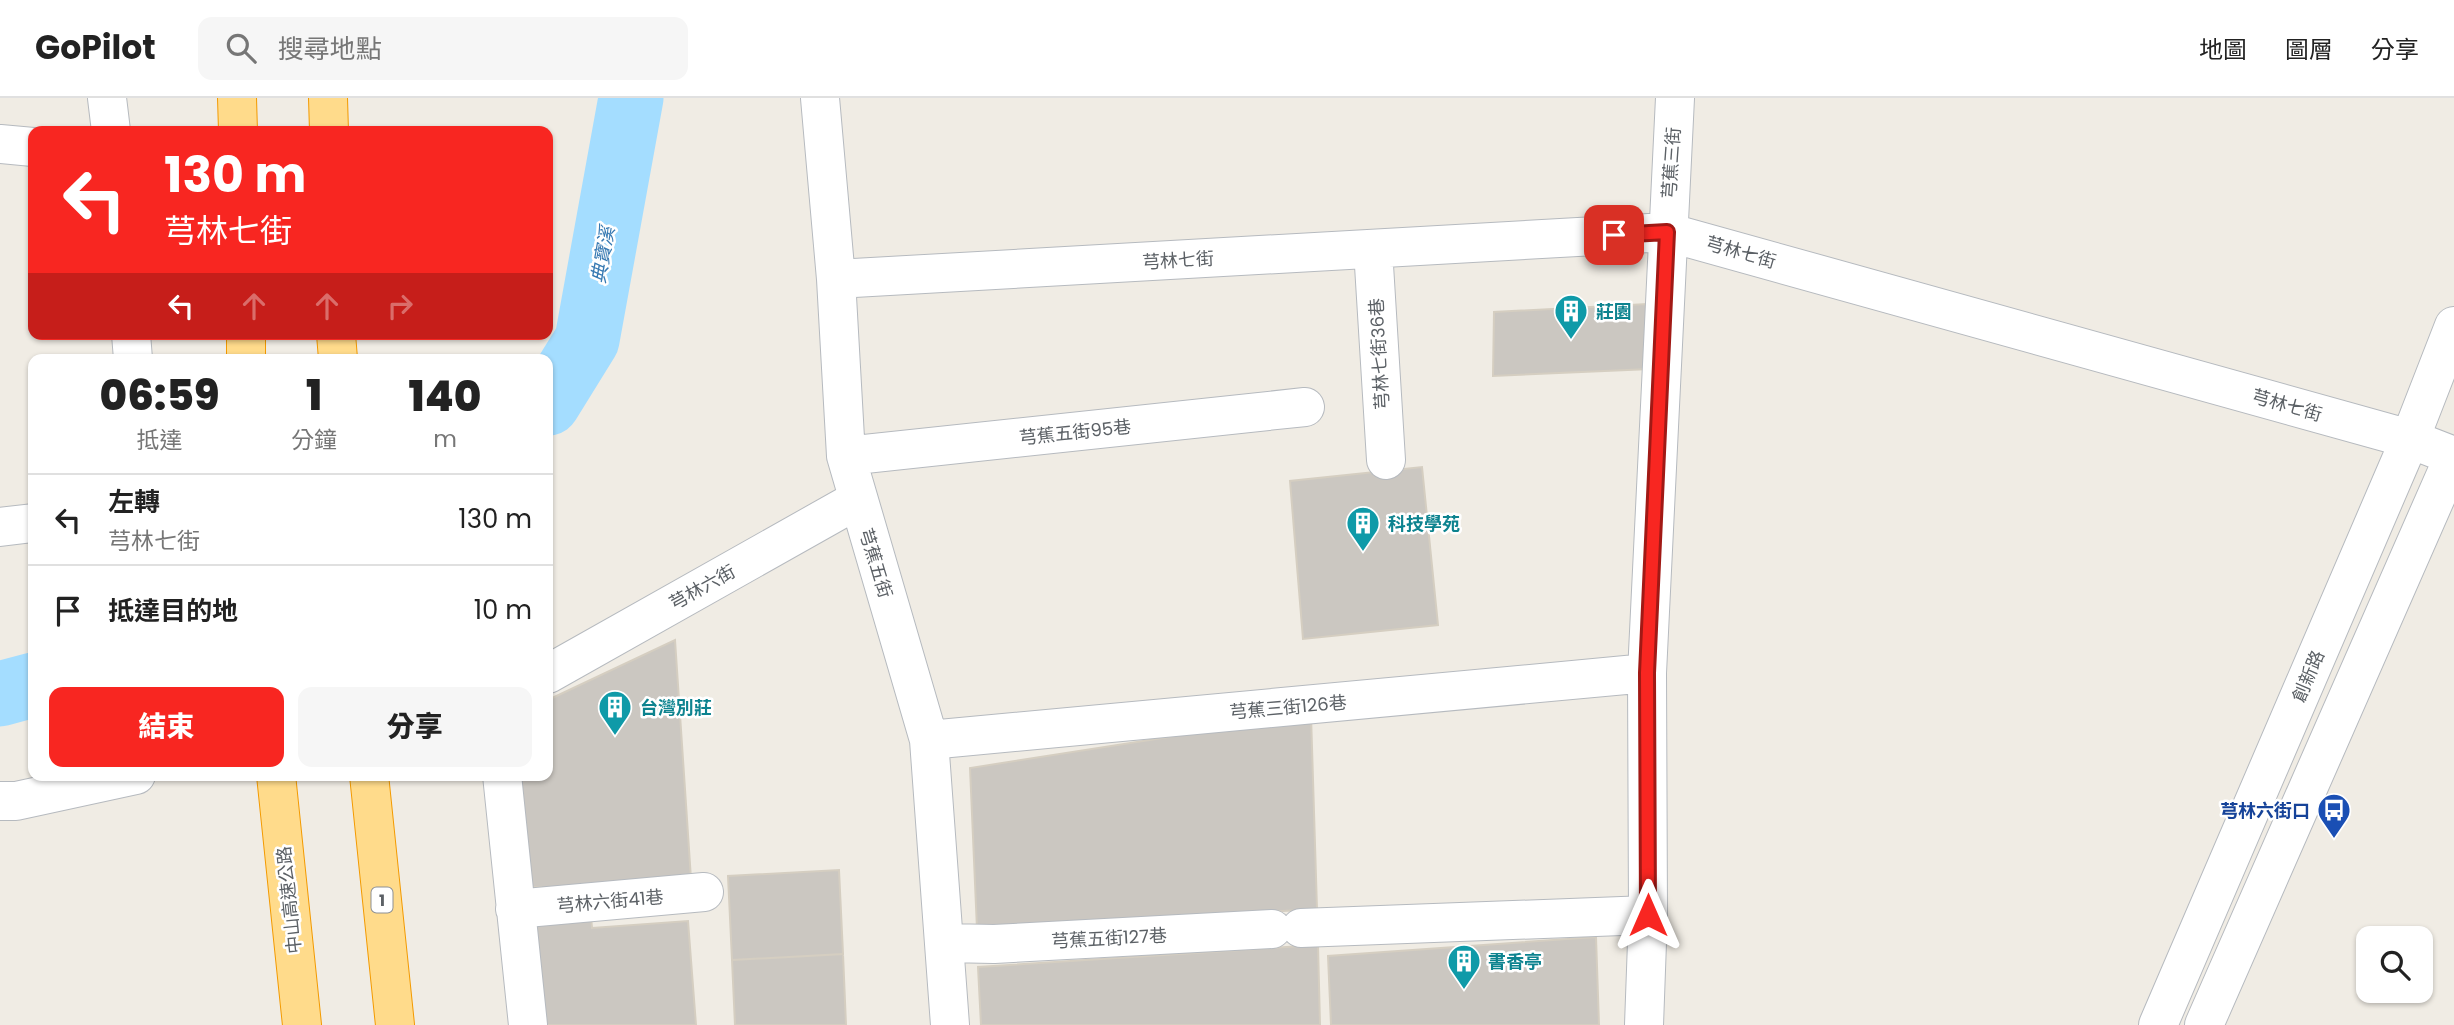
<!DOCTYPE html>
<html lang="zh-TW">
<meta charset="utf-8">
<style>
body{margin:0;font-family:Poppins,"Noto Sans TC",sans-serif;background:#f6f6f6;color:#222;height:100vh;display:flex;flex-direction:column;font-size:26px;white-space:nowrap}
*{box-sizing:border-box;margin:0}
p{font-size:23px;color:#767676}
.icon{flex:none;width:38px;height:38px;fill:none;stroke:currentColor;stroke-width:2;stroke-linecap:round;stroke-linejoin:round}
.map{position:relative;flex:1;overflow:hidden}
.side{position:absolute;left:28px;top:256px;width:525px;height:427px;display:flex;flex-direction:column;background:#fff;border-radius:14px;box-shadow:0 2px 5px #0004}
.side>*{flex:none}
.guide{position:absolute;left:28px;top:28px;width:525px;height:214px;border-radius:14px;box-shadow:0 2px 5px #0004;background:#f82621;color:#fff;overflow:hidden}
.tools{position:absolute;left:2356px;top:828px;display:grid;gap:14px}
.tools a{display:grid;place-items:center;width:77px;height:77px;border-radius:14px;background:#fff;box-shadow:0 2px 5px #0004;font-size:35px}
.pin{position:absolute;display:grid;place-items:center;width:60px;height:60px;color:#fff;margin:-30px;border-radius:14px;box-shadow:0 4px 10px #0006}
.me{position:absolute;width:77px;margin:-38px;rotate:0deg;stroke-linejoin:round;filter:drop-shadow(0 0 5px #0008)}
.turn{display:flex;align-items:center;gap:24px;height:147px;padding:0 21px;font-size:32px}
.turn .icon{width:91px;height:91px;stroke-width:2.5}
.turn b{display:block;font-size:49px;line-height:60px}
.lanes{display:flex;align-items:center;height:66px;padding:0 21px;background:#0003;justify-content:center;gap:35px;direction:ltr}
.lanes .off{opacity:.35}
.eta{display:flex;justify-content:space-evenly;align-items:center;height:119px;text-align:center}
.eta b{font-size:42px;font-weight:800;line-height:49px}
.button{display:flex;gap:14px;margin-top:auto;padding:14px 21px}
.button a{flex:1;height:80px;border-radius:14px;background:#f82621;color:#fff;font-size:28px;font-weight:800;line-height:80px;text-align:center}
.button a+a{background:#f6f6f6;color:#222}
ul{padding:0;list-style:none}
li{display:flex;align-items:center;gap:21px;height:91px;padding:0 21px;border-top:2px solid #e0e0e0}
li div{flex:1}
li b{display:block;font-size:26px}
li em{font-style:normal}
header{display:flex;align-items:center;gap:42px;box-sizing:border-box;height:98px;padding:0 35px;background:#fff;border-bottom:2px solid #e0e0e0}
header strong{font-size:33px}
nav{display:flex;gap:38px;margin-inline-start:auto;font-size:24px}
.search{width:490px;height:63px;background:#f6f6f6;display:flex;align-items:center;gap:18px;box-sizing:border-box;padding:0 24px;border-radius:14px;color:#767676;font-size:26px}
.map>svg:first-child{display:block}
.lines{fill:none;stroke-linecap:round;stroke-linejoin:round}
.river{stroke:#a4ddff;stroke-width:65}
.building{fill:#cbc7c1;stroke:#d5cec1;stroke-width:2}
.minor-casing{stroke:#b6babf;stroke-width:40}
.highway-casing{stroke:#f39a00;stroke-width:40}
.minor{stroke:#fff;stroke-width:38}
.highway{stroke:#ffdb8b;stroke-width:38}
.route-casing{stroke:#a11915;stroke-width:18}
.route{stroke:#f82621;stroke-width:12}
.labels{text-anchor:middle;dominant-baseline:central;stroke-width:5;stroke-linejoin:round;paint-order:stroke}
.shield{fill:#fff;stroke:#8d9094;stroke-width:2}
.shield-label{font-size:16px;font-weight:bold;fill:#5c6166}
.street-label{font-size:18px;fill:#5c6166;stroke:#fff}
.culture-label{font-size:18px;font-weight:bold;fill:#0d838f;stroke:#fff;text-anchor:start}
.transit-label{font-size:18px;font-weight:bold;fill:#164399;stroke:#fff;text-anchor:end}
.water-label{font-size:19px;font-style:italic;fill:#3679b2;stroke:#fff}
</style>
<header>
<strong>GoPilot</strong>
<div class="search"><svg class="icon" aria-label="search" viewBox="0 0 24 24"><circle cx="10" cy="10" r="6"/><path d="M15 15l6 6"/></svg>搜尋地點</div>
<nav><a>地圖</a><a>圖層</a><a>分享</a></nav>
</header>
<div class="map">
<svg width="2454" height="927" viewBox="0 0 2454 927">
<rect width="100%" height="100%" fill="#f0ece4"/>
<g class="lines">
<path class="river" d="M548,305L587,242L631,0
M0,596L33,587"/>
</g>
<path class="building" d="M1647,206L1650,271L1493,278L1494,214Z
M1422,369L1438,527L1303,541L1290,383Z
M675,542L691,781L541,807V789L517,790L510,677H548V602Z
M1311,617L1317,811L977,831L970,670Z
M839,772L843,856L732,862L728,778Z
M590,807L592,830L688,823L696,927H536L528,811Z
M1596,839L1599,927H1331L1328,858Z
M1318,847L1320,927H981L978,869Z
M843,856L846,927H735L732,862Z"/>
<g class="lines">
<defs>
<path id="minor" d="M107,0L111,33
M820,0L836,181L846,358L929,642L950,927
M0,46L33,49
M1373,151L1386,362
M836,181L1667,134L2410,341L2454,358
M131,236L133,261
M846,358L1305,309
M0,429L33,425
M548,576L857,402
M929,642L1647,575
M502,677L528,927
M0,703H16L136,677
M515,811L704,794
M1301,830L1648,817
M945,845L994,846L1272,831
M1644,927L1648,817L1647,575L1675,0
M2158,927L2410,341L2454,228
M2204,927L2454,358"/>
<path id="highway" d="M237,0L238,33
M328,0L329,33
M246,236V261
M336,236L338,261
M276,677L302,927
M369,677L395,927"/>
</defs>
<use href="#minor" class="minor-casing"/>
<use href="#highway" class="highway-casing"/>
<use href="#minor" class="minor"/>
<use href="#highway" class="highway"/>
</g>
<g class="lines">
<defs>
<path id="route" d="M1614,137L1667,134L1647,575L1648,817"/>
</defs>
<use href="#route" class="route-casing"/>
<use href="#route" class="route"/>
</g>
<defs>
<symbol id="building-pin" viewBox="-11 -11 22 30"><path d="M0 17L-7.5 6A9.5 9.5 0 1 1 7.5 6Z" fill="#0f9aa8" stroke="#fff"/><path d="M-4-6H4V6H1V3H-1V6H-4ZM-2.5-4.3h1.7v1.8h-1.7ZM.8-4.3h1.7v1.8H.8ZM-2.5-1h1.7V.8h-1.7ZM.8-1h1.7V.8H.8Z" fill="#fff"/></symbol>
<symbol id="bus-pin" viewBox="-11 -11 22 30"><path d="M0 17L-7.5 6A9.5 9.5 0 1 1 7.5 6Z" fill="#1a4fb4" stroke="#fff"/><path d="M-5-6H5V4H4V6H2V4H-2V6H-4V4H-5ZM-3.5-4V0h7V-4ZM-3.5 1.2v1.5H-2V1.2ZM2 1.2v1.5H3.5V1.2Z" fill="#fff"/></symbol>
</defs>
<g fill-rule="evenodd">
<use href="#building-pin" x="1552" y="194" width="38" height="52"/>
<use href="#building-pin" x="1344" y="406" width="38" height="52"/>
<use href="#building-pin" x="596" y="590" width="38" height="52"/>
<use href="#bus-pin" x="2315" y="693" width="38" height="52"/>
<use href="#building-pin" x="1445" y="844" width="38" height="52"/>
</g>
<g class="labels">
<rect class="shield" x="371.5" y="789.5" width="21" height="25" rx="5"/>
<g class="shield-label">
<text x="382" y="802">1</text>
</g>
<g class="street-label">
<text transform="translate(1671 65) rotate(-86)">芎蕉三街</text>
<text transform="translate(1741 154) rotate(16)">芎林七街</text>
<text transform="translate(1178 162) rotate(-3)">芎林七街</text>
<text transform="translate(1379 256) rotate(-93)">芎林七街36巷</text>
<text transform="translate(2287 307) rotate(16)">芎林七街</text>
<text transform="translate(1075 334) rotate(-6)">芎蕉五街95巷</text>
<text transform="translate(876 465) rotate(73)">芎蕉五街</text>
<text transform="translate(702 489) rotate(-29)">芎林六街</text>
<text transform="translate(2308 578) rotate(-67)">創新路</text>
<text transform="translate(1288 609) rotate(-5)">芎蕉三街126巷</text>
<text transform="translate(289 802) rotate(-96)">中山高速公路</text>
<text transform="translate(610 803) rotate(-5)">芎林六街41巷</text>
<text transform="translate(1109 840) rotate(-3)">芎蕉五街127巷</text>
</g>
<g class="culture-label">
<text x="1596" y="213">莊園</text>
<text x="1388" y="425">科技學苑</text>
<text x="640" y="609">台灣別莊</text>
<text x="1488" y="863">書香亭</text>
</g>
<g class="transit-label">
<text x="2310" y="712">芎林六街口</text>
</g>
<g class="water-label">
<text transform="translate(603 157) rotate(-80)">典寶溪</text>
</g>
</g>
</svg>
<div class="tools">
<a><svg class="icon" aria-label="search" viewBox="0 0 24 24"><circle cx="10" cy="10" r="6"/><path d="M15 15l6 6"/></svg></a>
</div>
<div class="pin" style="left:1614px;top:137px;background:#d93025"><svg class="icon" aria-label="arrive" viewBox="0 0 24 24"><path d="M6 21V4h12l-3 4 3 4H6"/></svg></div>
<svg class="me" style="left:1648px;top:817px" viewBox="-20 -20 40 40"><path d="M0-17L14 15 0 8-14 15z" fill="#f82621" stroke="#fff" stroke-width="4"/></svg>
<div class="guide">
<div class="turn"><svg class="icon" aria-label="left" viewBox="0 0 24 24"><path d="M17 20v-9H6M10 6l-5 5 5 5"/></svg><div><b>130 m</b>芎林七街</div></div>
<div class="lanes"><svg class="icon" aria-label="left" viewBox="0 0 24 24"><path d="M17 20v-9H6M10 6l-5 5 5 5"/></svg><svg class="icon off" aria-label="ahead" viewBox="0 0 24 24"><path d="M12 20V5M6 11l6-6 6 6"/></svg><svg class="icon off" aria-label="ahead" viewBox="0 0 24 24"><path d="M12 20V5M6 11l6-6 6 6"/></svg><svg class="icon off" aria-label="right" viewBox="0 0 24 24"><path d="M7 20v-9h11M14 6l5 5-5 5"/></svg></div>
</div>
<section class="side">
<div class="eta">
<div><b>06:59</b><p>抵達</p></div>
<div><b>1</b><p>分鐘</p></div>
<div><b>140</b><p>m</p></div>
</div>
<ul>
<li><svg class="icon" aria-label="left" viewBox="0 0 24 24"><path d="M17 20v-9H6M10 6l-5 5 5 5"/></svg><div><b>左轉</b><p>芎林七街</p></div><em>130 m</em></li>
<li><svg class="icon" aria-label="arrive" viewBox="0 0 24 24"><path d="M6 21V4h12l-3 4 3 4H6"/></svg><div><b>抵達目的地</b></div><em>10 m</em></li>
</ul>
<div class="button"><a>結束</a><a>分享</a></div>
</section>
</div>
